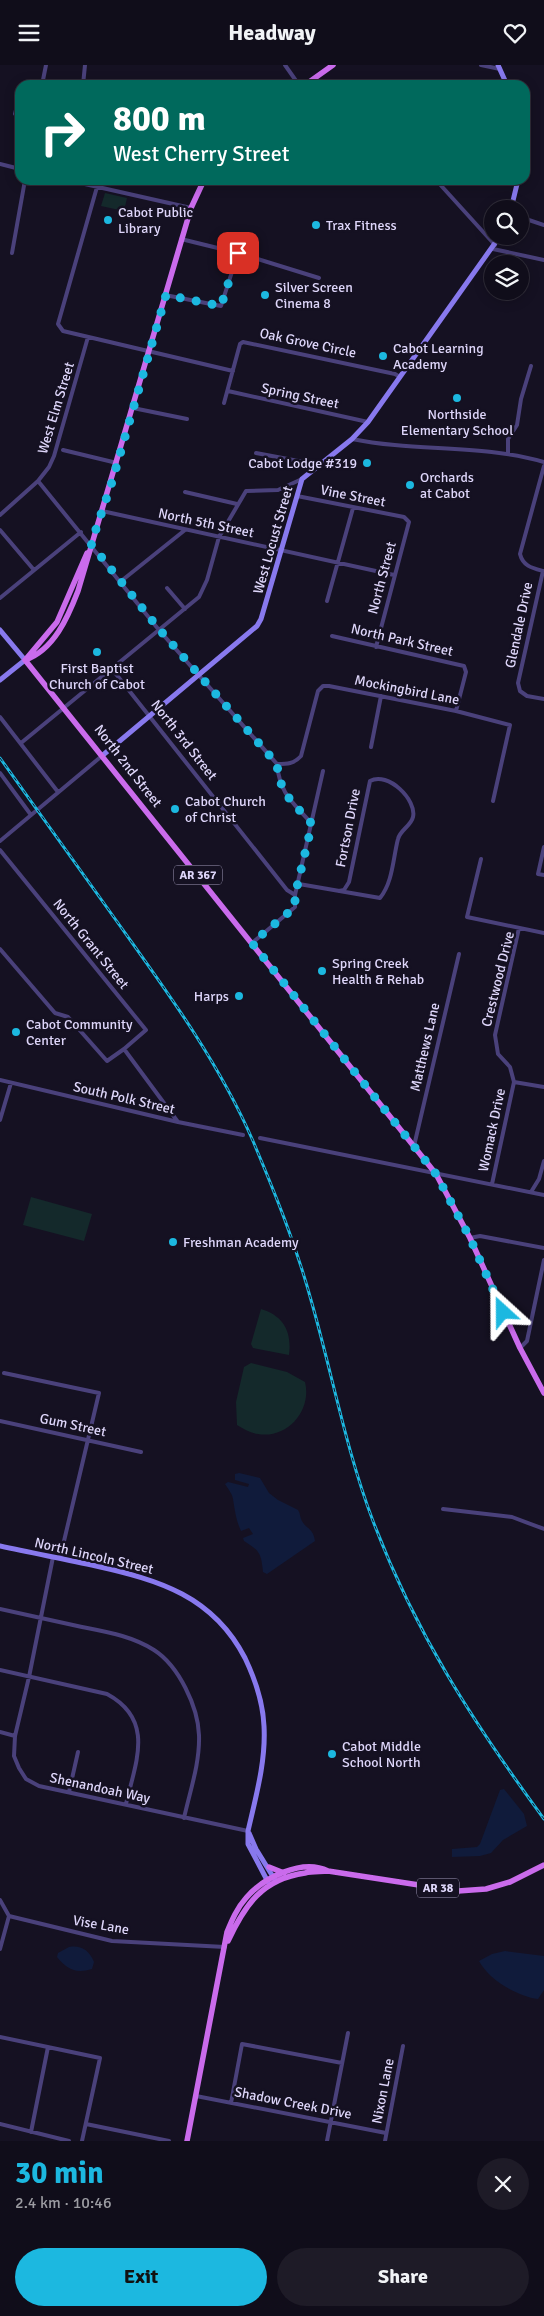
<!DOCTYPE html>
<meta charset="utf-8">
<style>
body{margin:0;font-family:Signika,sans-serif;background:#1e1b27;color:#f1f3f6;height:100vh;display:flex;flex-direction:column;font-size:19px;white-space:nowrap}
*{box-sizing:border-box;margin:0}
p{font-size:16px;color:#9c9ca2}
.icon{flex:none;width:28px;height:28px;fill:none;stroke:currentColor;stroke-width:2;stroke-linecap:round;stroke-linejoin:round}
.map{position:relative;height:2076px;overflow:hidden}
.sheet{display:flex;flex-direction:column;background:#100d1a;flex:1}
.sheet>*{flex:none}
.guide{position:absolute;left:15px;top:15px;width:515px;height:105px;border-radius:15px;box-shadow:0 2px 12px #0003,0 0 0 1px #302d39;background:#00695c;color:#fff;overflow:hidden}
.fabs{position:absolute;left:484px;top:135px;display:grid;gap:10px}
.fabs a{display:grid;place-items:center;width:45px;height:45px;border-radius:50%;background:#100d1a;box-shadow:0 2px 12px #0003,0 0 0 1px #302d39;font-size:25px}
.pin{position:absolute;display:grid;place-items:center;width:42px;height:42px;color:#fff;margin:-21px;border-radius:10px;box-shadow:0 2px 8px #0006}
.me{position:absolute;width:55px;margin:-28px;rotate:336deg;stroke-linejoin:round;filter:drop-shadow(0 0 4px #0008)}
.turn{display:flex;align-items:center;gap:18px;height:105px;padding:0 15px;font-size:22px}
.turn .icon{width:65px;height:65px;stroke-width:2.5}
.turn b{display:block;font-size:35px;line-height:42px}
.round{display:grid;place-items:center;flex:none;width:52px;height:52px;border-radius:26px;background:#1e1b27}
.summary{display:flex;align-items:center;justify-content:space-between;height:85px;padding:0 15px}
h1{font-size:30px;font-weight:800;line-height:38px;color:#1cb8e0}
.primary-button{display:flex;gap:10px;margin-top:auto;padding:10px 15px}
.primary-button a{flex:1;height:58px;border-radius:30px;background:#1cb8e0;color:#111;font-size:20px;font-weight:800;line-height:58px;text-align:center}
.primary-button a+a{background:#1e1b27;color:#f1f3f6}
header{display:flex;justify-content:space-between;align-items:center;height:65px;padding:0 15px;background:#100d1a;font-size:22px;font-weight:800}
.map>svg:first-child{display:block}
.green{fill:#14292b}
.water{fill:#101b3b}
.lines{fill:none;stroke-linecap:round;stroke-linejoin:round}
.street{stroke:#4a417b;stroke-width:4}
.secondary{stroke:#8879ee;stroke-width:5}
.primary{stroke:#ca6bec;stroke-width:5.5}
.rail-casing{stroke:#1cb8e0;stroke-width:3}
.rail{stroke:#151122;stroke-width:1;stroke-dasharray:4;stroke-linecap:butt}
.route{stroke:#1cb8e0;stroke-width:9;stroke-dasharray:0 16.2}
.poi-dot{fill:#1cb8e0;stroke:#151122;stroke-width:2}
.labels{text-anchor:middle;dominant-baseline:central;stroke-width:5;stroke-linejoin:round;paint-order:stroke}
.shield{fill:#151122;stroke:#a29bb9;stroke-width:1}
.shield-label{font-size:12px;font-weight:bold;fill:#ded6fa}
.poi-label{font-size:14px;fill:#ded6fa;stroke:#151122;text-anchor:start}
.street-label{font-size:14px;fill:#ded6fa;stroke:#151122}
</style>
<header><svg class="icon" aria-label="menu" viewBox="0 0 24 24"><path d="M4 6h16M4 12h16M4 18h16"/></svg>Headway<svg class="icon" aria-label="heart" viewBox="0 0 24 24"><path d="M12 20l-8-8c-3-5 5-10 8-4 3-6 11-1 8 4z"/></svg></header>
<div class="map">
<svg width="544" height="2076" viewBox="0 0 544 2076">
<rect width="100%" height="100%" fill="#151122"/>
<path class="green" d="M105,128L127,133L124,146L101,141Z
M31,1132L92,1149L84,1176L23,1160Z
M261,1244C284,1251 292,1267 289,1290L253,1283L251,1279Z
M251,1298L287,1307L305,1317C312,1345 288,1374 258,1369C250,1368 244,1364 237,1360L236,1337L244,1302Z"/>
<path class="water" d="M239,1408L260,1413L269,1428L278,1435L298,1445C300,1448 300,1451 301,1454C305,1464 313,1462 315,1476L267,1509L263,1507C261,1488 260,1486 244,1476L243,1473L253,1469L249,1463L241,1466C236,1455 235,1446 233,1434C232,1428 228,1424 225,1419L228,1417L248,1422L249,1419L235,1415V1409Z
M504,1724L524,1749L527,1761L503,1775L491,1788L480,1791L452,1792V1784L477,1782L480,1779L500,1725Z
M69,1882C81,1880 89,1885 94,1897L92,1904C75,1909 67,1904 57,1892L58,1888Z
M505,1886L544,1891V1925L538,1934C517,1931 489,1915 479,1896L492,1889Z"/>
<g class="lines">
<path class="street" d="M285,0L299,20
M481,0L500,4
M42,20L46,0
M83,20L85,0
M20,43L16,45L15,49L20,53
M0,99L20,104
M67,115L191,143
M436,115L495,180
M97,122L58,259L63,266L233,306
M520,152L544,160
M181,174L238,188L319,213
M493,184L544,195
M12,188L25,115
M165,230L221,241L238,188
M228,326L368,357
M224,338L240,279L243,277L395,309L400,312
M133,343L187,354
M352,374C415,387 482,379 544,397
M63,385L117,398
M256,388L309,398L314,402
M508,388V374L517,360L521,334L531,301
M38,416L49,402L54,391L88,272
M185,427L237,439
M297,431L404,452L409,457L376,582
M102,446L394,510
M0,450L38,416L159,565L277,699C280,730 293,737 312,759
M0,465L34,505
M543,506L518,618L520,626L527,631L544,634
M543,506C532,503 523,501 520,489L544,401
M120,517L185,465
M167,523L185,544
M0,533L81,467
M327,536L353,443
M332,571L464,601L466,607L456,646
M112,604L287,825L295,830
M0,652L58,727
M21,678L199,532L207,515L219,472L246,426L278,425L302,414
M371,682L381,631
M277,699C287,699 294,699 301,691L318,626L323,621H329L456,646L510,660L493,736
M0,708L31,750
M0,776L103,690
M544,782L538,809L544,810
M0,785L146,965L124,984
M481,794L467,852L544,868
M299,819L380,833C393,817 393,793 398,774C400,765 411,761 413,752C417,735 388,706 370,716L349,817L344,825L339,826
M252,878L295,842V830L323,706
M0,884L55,948L68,952L107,996L124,984L178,1057
M0,1015L178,1057L243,1070
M514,1017L544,1022
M0,1055L11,1018
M260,1073L544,1130
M414,1081L459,889
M492,1119L514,1017L510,1002L498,989L495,970L519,863
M531,1127L539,1114L544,1096
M470,1173L480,1171L544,1183
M520,1283L527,1276L544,1195
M4,1308L99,1328L60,1493
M0,1356L141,1387
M443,1444L512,1452L544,1464
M53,1492L29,1612L15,1671L14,1691L19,1703L26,1714L39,1721L248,1766
M0,1544C27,1550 55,1556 82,1562C107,1567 132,1571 154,1585C179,1601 198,1642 199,1670C200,1698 190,1726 184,1753
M0,1605L107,1629C155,1655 136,1696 126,1739
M0,1667L15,1671
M69,1727L78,1687
M0,1835L9,1851
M9,1851L112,1876L225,1882
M0,1884L9,1851
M0,1972L100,1993L82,2076
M196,2031L386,2068
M231,2038L242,1979L342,1998
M0,2059L69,2076
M86,2059L169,2076
M31,2067L48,1982
M327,2076L348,1968
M385,2076L403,1981"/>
<path class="secondary" d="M498,0L507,20
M511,144L518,115
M0,565L25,595L0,615
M103,690L257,561L261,554L302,414L352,374L368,357L500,171
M0,1481C32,1488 64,1494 96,1501C159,1515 213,1531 245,1593C255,1614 263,1637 264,1661C266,1696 256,1731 248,1766V1779L268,1817
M249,1768L256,1784L275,1815"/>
<path class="primary" d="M305,20L333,0
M26,594L57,557L87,488
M25,595L436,1109L470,1173L520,1283L544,1328
M25,595C54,585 68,552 78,526L191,143L204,115
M269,1802L284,1808
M228,1876C245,1840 262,1814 305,1808C313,1806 321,1807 328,1806
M187,2076L227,1867C232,1855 237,1843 246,1833C263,1813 302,1793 328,1806L458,1826L486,1824L510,1817L544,1800"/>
<defs>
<path id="rail" d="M0,693C41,750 82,807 123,865C171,932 220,1000 253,1076C275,1128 296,1180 311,1235C332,1308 346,1385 373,1456C416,1569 473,1657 544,1754"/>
</defs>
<use href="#rail" class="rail-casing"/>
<use href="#rail" class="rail"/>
</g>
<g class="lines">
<path class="route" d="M238,188L221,241L166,230L112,417L91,479L159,564L277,699C280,730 293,737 312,759L295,830V842L252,878L436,1109L470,1173L503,1247"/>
</g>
<g class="poi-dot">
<circle cx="108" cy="155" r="5"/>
<circle cx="316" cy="160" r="5"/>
<circle cx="265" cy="230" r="5"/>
<circle cx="383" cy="291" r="5"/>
<circle cx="457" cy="333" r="5"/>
<circle cx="367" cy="398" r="5"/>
<circle cx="410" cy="420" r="5"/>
<circle cx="97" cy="587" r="5"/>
<circle cx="175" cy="744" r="5"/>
<circle cx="322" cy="906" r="5"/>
<circle cx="239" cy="931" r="5"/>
<circle cx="16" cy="967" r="5"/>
<circle cx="173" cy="1177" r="5"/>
<circle cx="332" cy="1689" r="5"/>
</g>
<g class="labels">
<g class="shield">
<rect x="174" y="800.5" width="48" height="19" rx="4"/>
<rect x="417" y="1813.5" width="42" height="19" rx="4"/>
</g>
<g class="shield-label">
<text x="198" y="810">AR 367</text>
<text x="438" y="1823">AR 38</text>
</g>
<g class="poi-label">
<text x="118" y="147">Cabot Public<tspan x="118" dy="16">Library</tspan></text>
<text x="326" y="160">Trax Fitness</text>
<text x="275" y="222">Silver Screen<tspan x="275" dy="16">Cinema 8</tspan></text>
<text x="393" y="283">Cabot Learning<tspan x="393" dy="16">Academy</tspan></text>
<text x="457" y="349" text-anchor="middle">Northside<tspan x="457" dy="16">Elementary School</tspan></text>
<text x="357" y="398" text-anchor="end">Cabot Lodge #319</text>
<text x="420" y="412">Orchards<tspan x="420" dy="16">at Cabot</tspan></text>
<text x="97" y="603" text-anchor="middle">First Baptist<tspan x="97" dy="16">Church of Cabot</tspan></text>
<text x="185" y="736">Cabot Church<tspan x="185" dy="16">of Christ</tspan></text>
<text x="332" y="898">Spring Creek<tspan x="332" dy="16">Health &amp; Rehab</tspan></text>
<text x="229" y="931" text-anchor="end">Harps</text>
<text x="26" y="959">Cabot Community<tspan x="26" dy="16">Center</tspan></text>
<text x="183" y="1177">Freshman Academy</text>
<text x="342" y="1681">Cabot Middle<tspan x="342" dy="16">School North</tspan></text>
</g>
<g class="street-label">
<text transform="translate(308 278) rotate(12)">Oak Grove Circle</text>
<text transform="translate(300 331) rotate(12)">Spring Street</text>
<text transform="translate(56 343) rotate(-73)">West Elm Street</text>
<text transform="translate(353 431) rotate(11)">Vine Street</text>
<text transform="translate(206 458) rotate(12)">North 5th Street</text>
<text transform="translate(273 475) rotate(-74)">West Locust Street</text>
<text transform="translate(382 513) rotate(-75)">North Street</text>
<text transform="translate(519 560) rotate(-78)">Glendale Drive</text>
<text transform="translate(402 575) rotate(13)">North Park Street</text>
<text transform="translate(407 625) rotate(11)">Mockingbird Lane</text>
<text transform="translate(184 675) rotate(52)">North 3rd Street</text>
<text transform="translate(128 701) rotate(52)">North 2nd Street</text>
<text transform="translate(348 763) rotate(-79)">Fortson Drive</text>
<text transform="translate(91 879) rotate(51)">North Grant Street</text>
<text transform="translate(498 914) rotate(-76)">Crestwood Drive</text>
<text transform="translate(425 982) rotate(-77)">Matthews Lane</text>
<text transform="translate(124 1033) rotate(13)">South Polk Street</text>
<text transform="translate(492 1065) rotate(-78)">Womack Drive</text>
<text transform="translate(73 1360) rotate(12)">Gum Street</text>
<text transform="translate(94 1491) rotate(13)">North Lincoln Street</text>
<text transform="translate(100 1723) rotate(12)">Shenandoah Way</text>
<text transform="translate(101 1860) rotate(10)">Vise Lane</text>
<text transform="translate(383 2026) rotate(-79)">Nixon Lane</text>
<text transform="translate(293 2038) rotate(11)">Shadow Creek Drive</text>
</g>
</g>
</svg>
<div class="fabs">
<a><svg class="icon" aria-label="search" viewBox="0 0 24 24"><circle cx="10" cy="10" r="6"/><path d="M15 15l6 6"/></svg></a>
<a><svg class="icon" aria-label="layers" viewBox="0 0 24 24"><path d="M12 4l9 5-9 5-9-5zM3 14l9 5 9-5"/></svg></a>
</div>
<div class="pin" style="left:238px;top:188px;background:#d93025"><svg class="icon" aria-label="arrive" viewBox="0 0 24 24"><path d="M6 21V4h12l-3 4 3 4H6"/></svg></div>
<svg class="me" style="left:503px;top:1247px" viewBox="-20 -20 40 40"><path d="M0-17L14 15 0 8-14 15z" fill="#1cb8e0" stroke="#fff" stroke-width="4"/></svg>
<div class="guide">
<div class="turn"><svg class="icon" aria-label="right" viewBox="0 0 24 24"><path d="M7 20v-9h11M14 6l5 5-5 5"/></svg><div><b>800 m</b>West Cherry Street</div></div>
</div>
</div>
<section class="sheet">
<div class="summary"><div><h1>30 min</h1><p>2.4 km · 10:46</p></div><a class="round"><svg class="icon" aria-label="close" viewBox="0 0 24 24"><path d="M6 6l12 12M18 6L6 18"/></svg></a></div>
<div class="primary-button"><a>Exit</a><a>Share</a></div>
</section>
